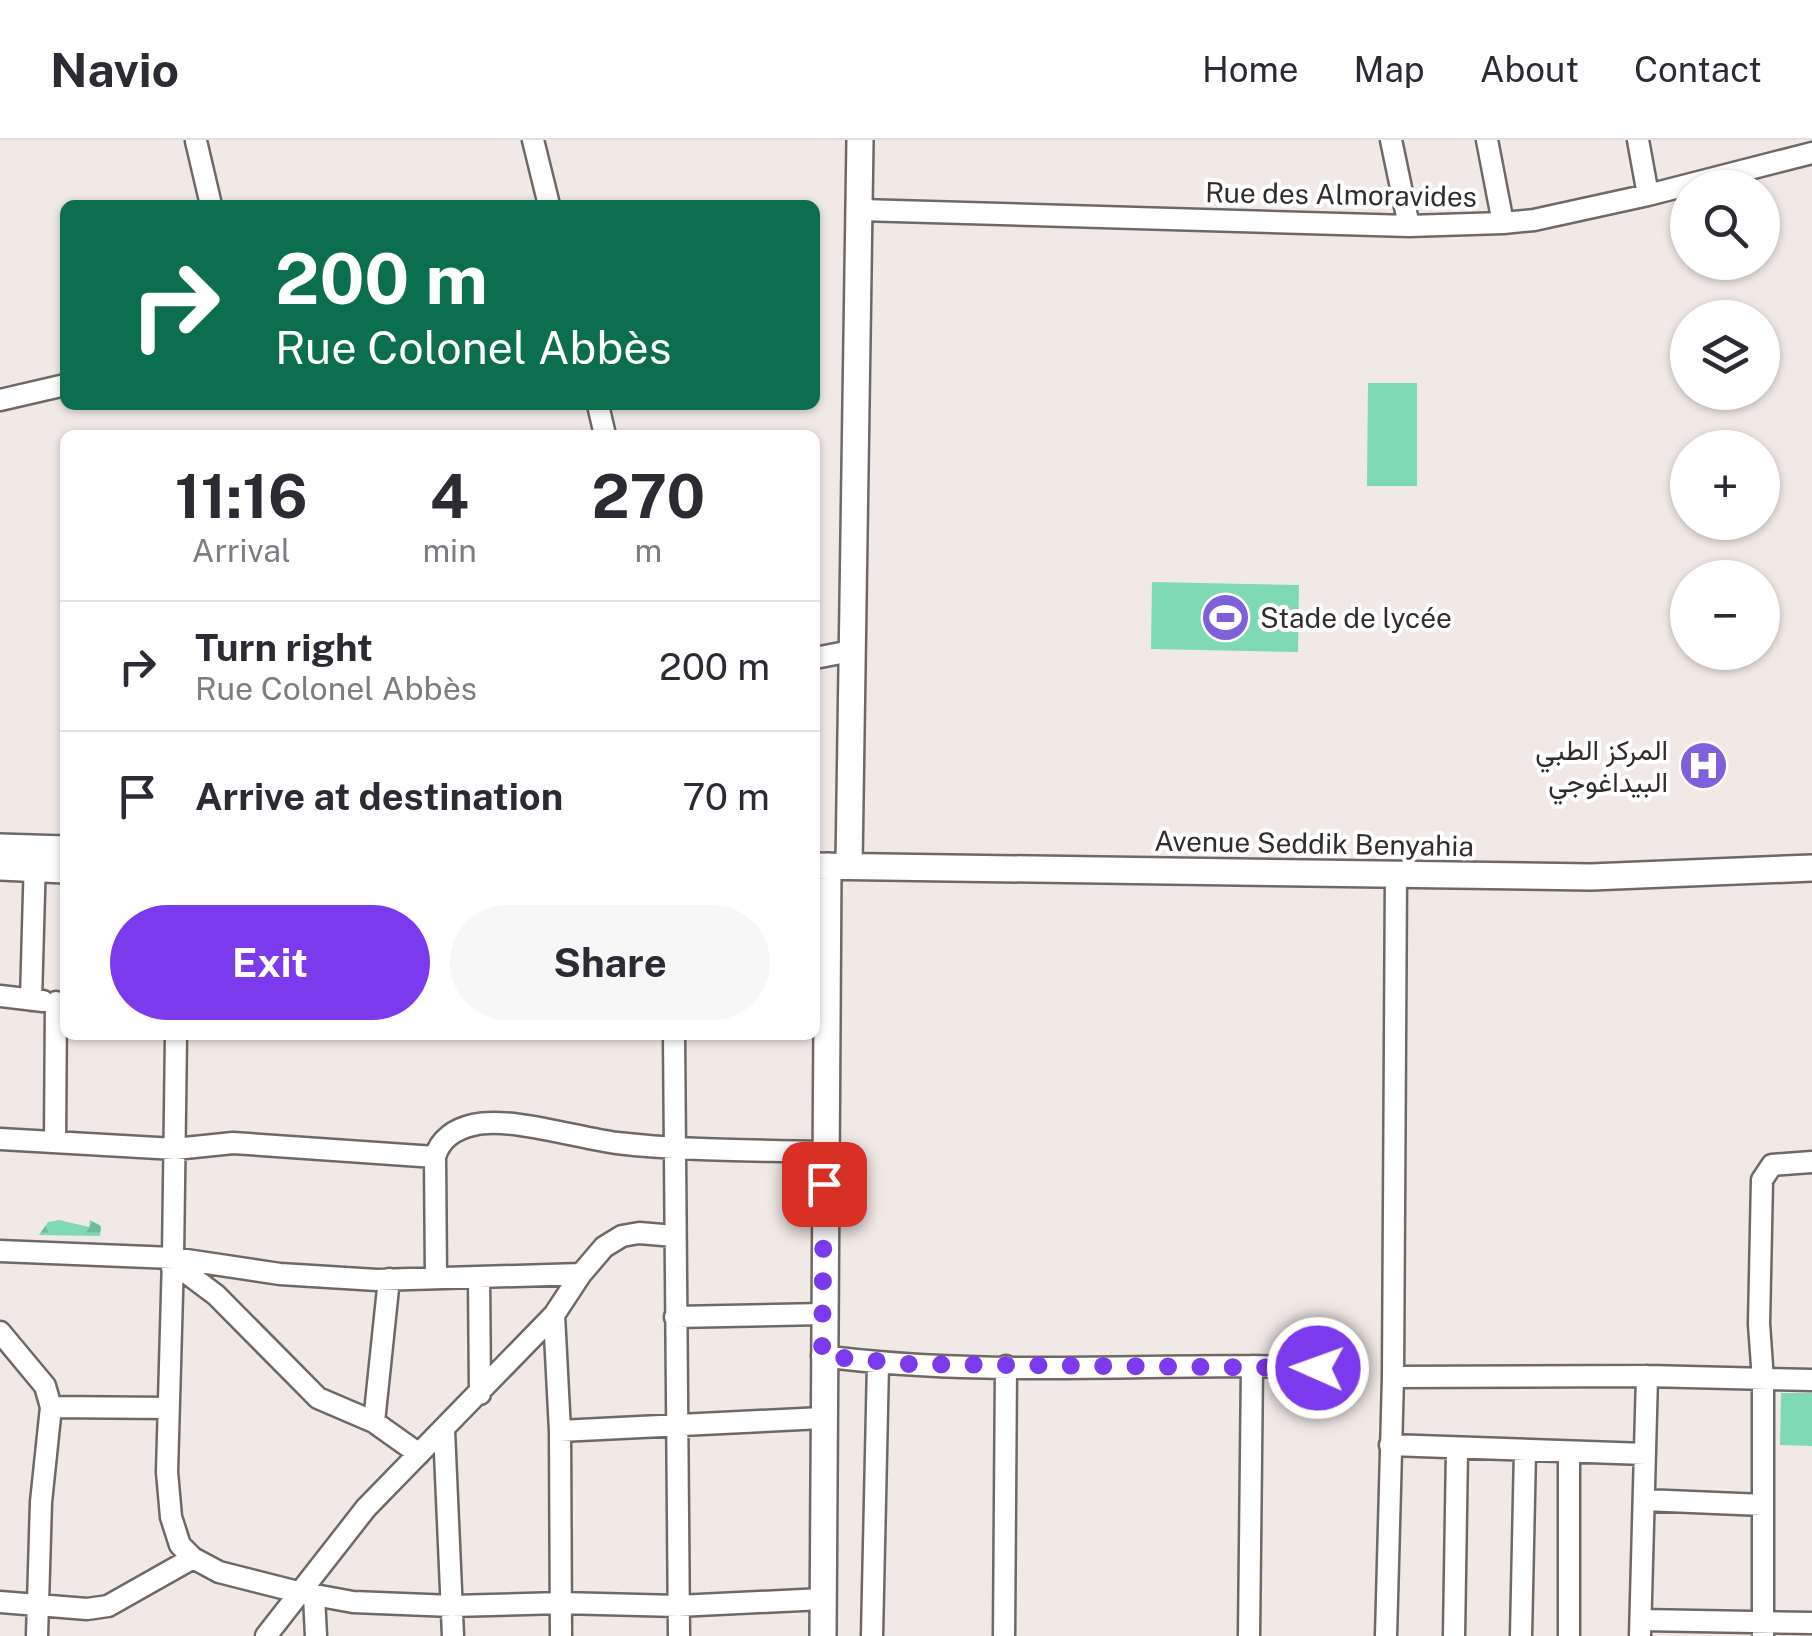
<!DOCTYPE html>
<meta charset="utf-8">
<style>
body{margin:0;font-family:"Public Sans",Vazirmatn,sans-serif;background:#f7f7f7;color:#2b2b33;height:100vh;display:flex;flex-direction:column;font-size:38px;white-space:nowrap}
*{box-sizing:border-box;margin:0}
p{font-size:32px;color:#7c7c81}
.icon{flex:none;width:55px;height:55px;fill:none;stroke:currentColor;stroke-width:2;stroke-linecap:round;stroke-linejoin:round}
.map{position:relative;flex:1;overflow:hidden}
.sheet{position:absolute;left:60px;top:290px;width:760px;height:610px;display:flex;flex-direction:column;background:#fff;border-radius:15px;box-shadow:0 2px 8px #0004}
.sheet>*{flex:none}
.hud{position:absolute;left:60px;top:60px;width:760px;height:210px;border-radius:15px;box-shadow:0 2px 8px #0004;background:#0b6e4f;color:#fff;overflow:hidden}
.buttons{position:absolute;left:1670px;top:30px;display:grid;gap:20px}
.buttons a{display:grid;place-items:center;width:110px;height:110px;border-radius:50%;background:#fff;box-shadow:0 2px 8px #0004;font-size:50px}
.pin{position:absolute;display:grid;place-items:center;width:85px;height:85px;color:#fff;margin:-42px;border-radius:20px;box-shadow:0 5px 15px #0006}
.me{position:absolute;width:110px;margin:-55px;rotate:272deg;stroke-linejoin:round;filter:drop-shadow(0 0 8px #0008)}
.turn{display:flex;align-items:center;gap:35px;height:210px;padding:0 50px;font-size:45px}
.turn .icon{width:130px;height:130px;stroke-width:2.5}
.turn b{display:block;font-size:70px;line-height:85px}
.eta{display:flex;justify-content:space-evenly;align-items:center;height:170px;text-align:center}
.eta b{font-size:60px;font-weight:700;line-height:70px}
.cta{display:flex;gap:20px;margin-top:auto;padding:20px 50px}
.cta a{flex:1;height:115px;border-radius:60px;background:#7c3aed;color:#fff;font-size:40px;font-weight:700;line-height:115px;text-align:center}
.cta a+a{background:#f7f7f7;color:#2b2b33}
ul{padding:0;list-style:none}
li{display:flex;align-items:center;gap:30px;height:130px;padding:0 50px;border-top:2px solid #e1e1e2}
li div{flex:1}
li b{display:block;font-size:38px}
li em{font-style:normal}
header{display:flex;align-items:center;gap:60px;box-sizing:border-box;height:140px;padding:0 50px;background:#fff;border-bottom:2px solid #e1e1e2}
header strong{font-size:48px}
nav{display:flex;gap:55px;margin-inline-start:auto;font-size:35px}
.map>svg:first-child{display:block}
.forest{fill:url(#forest-firs)}
.park{fill:#7fd9b3}
.lines{fill:none;stroke-linecap:round;stroke-linejoin:round}
.minor-casing{stroke:#6f6966;stroke-width:25}
.tertiary-casing{stroke:#6f6966;stroke-width:30}
.minor{stroke:#fff;stroke-width:20}
.tertiary{stroke:#fff;stroke-width:25}
.route{stroke:#7c3aed;stroke-width:18;stroke-dasharray:0 32.4}
.labels{text-anchor:middle;dominant-baseline:central;stroke-width:8;stroke-linejoin:round;paint-order:stroke}
.street-label{font-size:28px;fill:#302d2c;stroke:#fff}
.poi-label{font-size:28px;fill:#302d2c;stroke:#fff;text-anchor:start}
</style>
<header>
<strong>Navio</strong>
<nav><a>Home</a><a>Map</a><a>About</a><a>Contact</a></nav>
</header>
<div class="map">
<svg width="1812" height="1496" viewBox="0 0 1812 1496">
<defs>
<pattern id="forest-firs" width="22" height="20" patternUnits="userSpaceOnUse" patternTransform="scale(2.5)"><rect width="22" height="20" fill="#7fd9b3"/><path d="M5 1l3.5 6h-7zM16 11l3.5 6h-7z" fill="#6ebb9a"/></pattern>
</defs>
<rect width="100%" height="100%" fill="#f0e9e6"/>
<path class="forest" d="M59,1080L89,1087L90,1080L101,1086L100,1096L39,1095L48,1082Z"/>
<path class="park" d="M1368,243H1417V346H1367Z
M1152,442L1299,445L1298,512L1151,509Z
M1781,1253H1812V1306L1780,1305Z"/>
<g class="lines">
<defs>
<path id="minor" d="M533,0L549,65
M1391,0L1409,86
M1487,0L1503,83
M1638,0L1648,55
M196,1L211,65
M860,70L1409,86L1503,83L1534,80L1648,55L1812,13
M0,260L65,245
M598,265L605,295
M815,518L851,511
M0,856L43,861
M31,860L35,717
M674,895L679,1496
M0,999L175,1009L233,1003L435,1017
M55,1002L56,862
M0,1111L173,1118L176,895
M172,1128L188,1134L216,1155L318,1258L374,1282L419,1314
M581,1134L377,1140L280,1134L173,1118L167,1332L171,1377L180,1405L193,1418L219,1432L298,1452L353,1462L452,1466L561,1463L678,1466L823,1459
M436,1137L435,1017C440,999 455,989 473,985C509,976 578,998 617,1003C686,1011 755,1010 824,1012
M479,1137L480,1254
M675,1177L823,1174
M0,1192L45,1246L51,1267L41,1362L37,1496
M822,1216C964,1235 1110,1226 1252,1226L1249,1496
M1252,1226L1351,1229
M1393,1237L1647,1236L1812,1240
M51,1267L168,1268
M374,1282L389,1139
M444,1290L453,1496
M560,1291L822,1278
M1390,1305L1645,1314
M1644,1360L1763,1365
M314,1456L316,1496
M0,1462L87,1469L108,1466L193,1418
M1641,1480L1812,1483
M266,1496L366,1368L554,1175
M561,1496L560,1291L554,1175L581,1134L604,1107L622,1096L639,1093L675,1096
M872,1496L878,1223
M1004,1496L1006,1226
M1386,1496L1393,1237L1396,733
M1454,1496L1457,1309
M1521,1496L1525,1311
M1569,1496V1312
M1640,1496L1647,1236
M1763,1496V1240L1759,1184L1762,1040L1772,1025L1812,1022"/>
<path id="tertiary" d="M0,707L65,709
M849,725L860,0
M815,726L1591,737L1812,728
M0,727L65,730
M823,1496L828,726"/>
</defs>
<use href="#minor" class="minor-casing"/>
<use href="#tertiary" class="tertiary-casing"/>
<use href="#minor" class="minor"/>
<use href="#tertiary" class="tertiary"/>
</g>
<g class="lines">
<path class="route" d="M824,1044L822,1216L910,1224L1318,1228"/>
</g>
<defs>
<symbol id="stadium-disc" viewBox="-11 -11 22 22"><circle r="9.5" fill="#7e60db" stroke="#fff"/><path d="M0-5a6.5 5 0 1 0 0 10a6.5 5 0 1 0 0-10ZM-3.5-1.8h7v3.6h-7Z" fill="#fff"/></symbol>
<symbol id="hospital-disc" viewBox="-11 -11 22 22"><circle r="9.5" fill="#7e60db" stroke="#fff"/><path d="M-5-5h3v3.5h4V-5h3V5h-3V1.5h-4V5h-3Z" fill="#fff"/></symbol>
</defs>
<g fill-rule="evenodd">
<use href="#stadium-disc" x="1198" y="450" width="55" height="55"/>
<use href="#hospital-disc" x="1676" y="598" width="55" height="55"/>
</g>
<g class="labels">
<g class="street-label">
<text transform="translate(1341 54) rotate(1)">Rue des Almoravides</text>
<text transform="translate(1314 703) rotate(1)">Avenue Seddik Benyahia</text>
</g>
<g class="poi-label">
<text x="1260" y="477">Stade de lycée</text>
<text x="1668" y="609" text-anchor="end">المركز الطبي<tspan x="1668" dy="32">البيداغوجي</tspan></text>
</g>
</g>
</svg>
<div class="buttons">
<a><svg class="icon" aria-label="search" viewBox="0 0 24 24"><circle cx="10" cy="10" r="6"/><path d="M15 15l6 6"/></svg></a>
<a><svg class="icon" aria-label="layers" viewBox="0 0 24 24"><path d="M12 4l9 5-9 5-9-5zM3 14l9 5 9-5"/></svg></a>
<a>+</a>
<a>−</a>
</div>
<div class="pin" style="left:824px;top:1044px;background:#d93025"><svg class="icon" aria-label="arrive" viewBox="0 0 24 24"><path d="M6 21V4h12l-3 4 3 4H6"/></svg></div>
<svg class="me" style="left:1318px;top:1228px" viewBox="-20 -20 40 40"><circle r="17" fill="#7c3aed" stroke="#fff" stroke-width="3"/><path d="M0-11L8 9 0 5-8 9z" fill="#fff"/></svg>
<div class="hud">
<div class="turn"><svg class="icon" aria-label="right" viewBox="0 0 24 24"><path d="M7 20v-9h11M14 6l5 5-5 5"/></svg><div><b>200 m</b>Rue Colonel Abbès</div></div>
</div>
<section class="sheet">
<div class="eta">
<div><b>11:16</b><p>Arrival</p></div>
<div><b>4</b><p>min</p></div>
<div><b>270</b><p>m</p></div>
</div>
<ul>
<li><svg class="icon" aria-label="right" viewBox="0 0 24 24"><path d="M7 20v-9h11M14 6l5 5-5 5"/></svg><div><b>Turn right</b><p>Rue Colonel Abbès</p></div><em>200 m</em></li>
<li><svg class="icon" aria-label="arrive" viewBox="0 0 24 24"><path d="M6 21V4h12l-3 4 3 4H6"/></svg><div><b>Arrive at destination</b></div><em>70 m</em></li>
</ul>
<div class="cta"><a>Exit</a><a>Share</a></div>
</section>
</div>
